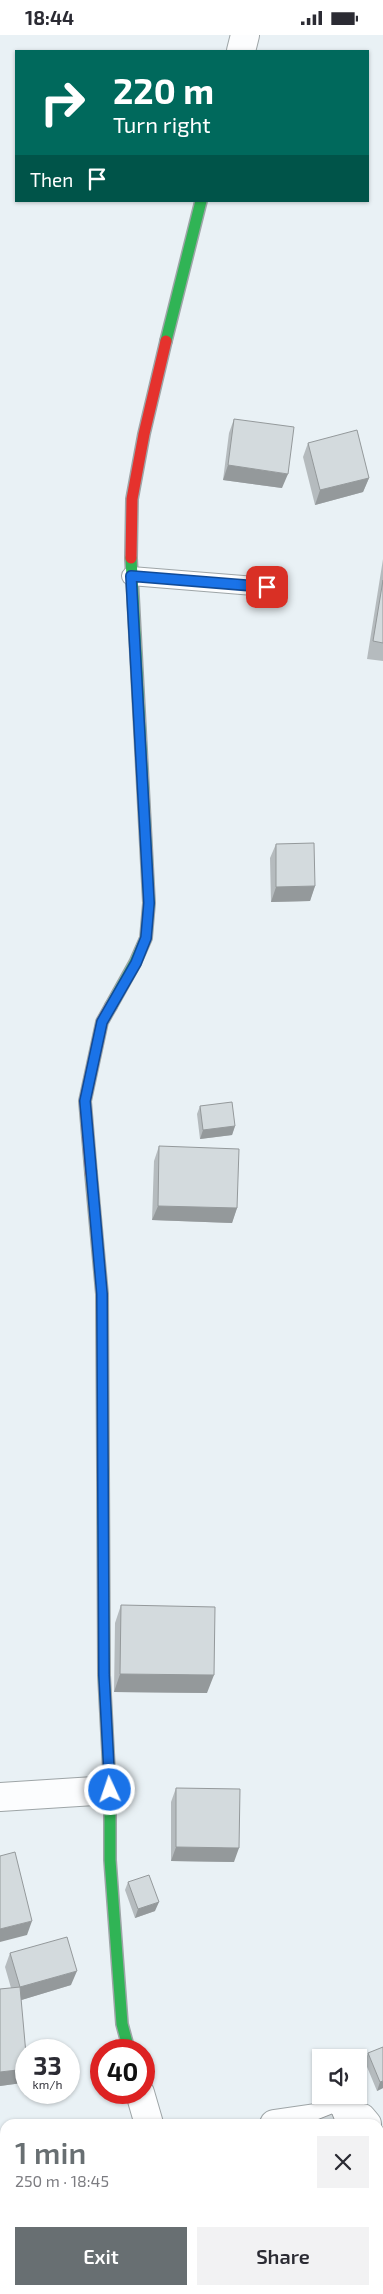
<!DOCTYPE html>
<meta charset="utf-8">
<style>
body{margin:0;font-family:"Exo 2",sans-serif;background:#f2f2f3;color:#2b2b33;height:100vh;display:flex;flex-direction:column;font-size:19px;white-space:nowrap}
*{box-sizing:border-box;margin:0}
p{font-size:16px;color:#7c7c81}
.icon{flex:none;width:28px;height:28px;fill:none;stroke:currentColor;stroke-width:2;stroke-linecap:round;stroke-linejoin:round}
.map{position:relative;flex:1;overflow:hidden}
.details{position:absolute;left:0px;top:2084px;width:384px;height:176px;display:flex;flex-direction:column;background:#fff;border-radius:15px 15px 0 0;box-shadow:0 1px 4px #0004}
.details>*{flex:none}
.guide{position:absolute;left:15px;top:15px;width:354px;height:152px;border-radius:0px;box-shadow:0 1px 4px #0004;background:#00695c;color:#fff;overflow:hidden}
.controls{position:absolute;left:312px;top:2014px;display:grid;gap:10px}
.controls a{display:grid;place-items:center;width:55px;height:55px;border-radius:0px;background:#fff;box-shadow:0 1px 4px #0004;font-size:25px}
.speed{position:absolute;left:15px;top:2004px;display:flex;gap:10px;font-size:25px;font-weight:700;text-align:center}
.speed>*{display:grid;place-content:center;width:65px;height:65px;border-radius:50%;background:#fff;box-shadow:0 1px 4px #0004;line-height:1}
.speed small{font-size:12px;font-weight:400}
.speed .limit{border:8px solid #d22;background:#fff;color:#111}
.pin{position:absolute;display:grid;place-items:center;width:42px;height:42px;color:#fff;margin:-21px;border-radius:10px;box-shadow:0 2px 8px #0006}
.me{position:absolute;width:55px;margin:-28px;rotate:357deg;stroke-linejoin:round;filter:drop-shadow(0 0 4px #0008)}
.turn{display:flex;align-items:center;gap:18px;height:105px;padding:0 15px;font-size:22px}
.turn .icon{width:65px;height:65px;stroke-width:2.5}
.turn b{display:block;font-size:35px;line-height:42px}
.then{display:flex;align-items:center;height:48px;padding:0 15px;background:#0003;gap:10px;font-size:19px}
.round{display:grid;place-items:center;flex:none;width:52px;height:52px;border-radius:0px;background:#f2f2f3}
.head{display:flex;align-items:center;justify-content:space-between;height:85px;padding:0 15px}
h1{font-size:30px;font-weight:600;line-height:38px;color:#686f72}
.primary-button{display:flex;gap:10px;margin-top:auto;padding:10px 15px}
.primary-button a{flex:1;height:58px;border-radius:0px;background:#686f72;color:#fff;font-size:20px;font-weight:600;line-height:58px;text-align:center}
.primary-button a+a{background:#f2f2f3;color:#2b2b33}
.status{display:flex;justify-content:space-between;align-items:center;height:35px;padding:0 25px;background:#fff;direction:ltr}
.status svg{height:14px;fill:currentColor}
.map>svg:first-child{display:block}
.lines{fill:none;stroke-linecap:round;stroke-linejoin:round}
.lane-casing{stroke:#9ea5a7;stroke-width:20}
.street-casing{stroke:#9ea5a7;stroke-width:30}
.fast-casing{stroke:#9ea5a7;stroke-width:14}
.slow-casing{stroke:#9ea5a7;stroke-width:14}
.jam-casing{stroke:#9ea5a7;stroke-width:14}
.lane{stroke:#fcfdfe;stroke-width:18}
.street{stroke:#fcfdfe;stroke-width:28}
.fast{stroke:#30b455;stroke-width:11}
.slow{stroke:#ff9f0a;stroke-width:11}
.jam{stroke:#e5322d;stroke-width:11}
.wall{fill:#b5bbbe}
.shaded-wall{fill:#94999b}
.building{fill:#d3dadd;stroke:#94999b}
.route-casing{stroke:#114b97;stroke-width:12}
.route{stroke:#1a73e8;stroke-width:9}
</style>
<div class="status"><b>18:44</b><svg viewBox="0 0 49 12"><path d="M0 12V9h3v3zM5 12V6h3v6zM10 12V3h3v9zM15 12V0h3v12zM26 1h20v11H26zM47 4h2v5h-2z"/></svg></div>
<div class="map">
<svg width="383" height="2259" viewBox="0 0 383 2259">
<rect width="100%" height="100%" fill="#e9f1f5"/>
<g class="lines">
<defs>
<path id="lane" d="M131,541L267,552"/>
<path id="street" d="M241,16L245,0
M0,1762L110,1755
M140,2058L149,2089
M274,2089L336,2080L362,2083L367,2089
M379,2106L383,2113"/>
<path id="fast" d="M166,306L201,166
M111,971L135,928L146,903L149,868L131,523
M103,1434L104,1640L110,1755V1825L122,1989L129,2015"/>
<path id="slow" d="M91,1138L102,1259L103,1434"/>
<path id="jam" d="M131,523L132,464L144,399L166,306
M91,1138L85,1066L102,987L111,971"/>
</defs>
<use href="#lane" class="lane-casing"/>
<use href="#street" class="street-casing"/>
<use href="#fast" class="fast-casing"/>
<use href="#slow" class="slow-casing"/>
<use href="#jam" class="jam-casing"/>
<use href="#lane" class="lane"/>
<use href="#street" class="street"/>
<use href="#fast" class="fast"/>
<use href="#slow" class="slow"/>
<use href="#jam" class="jam"/>
</g>
<path class="wall" d="M234,384L282,453L223,445L229,398Z
M308,408L369,443L363,457L315,470L303,422Z
M383,524V626L367,624Z
M276,809L315,851L310,866L271,867L270,823Z
M200,1071L235,1091L232,1100L200,1104L197,1079Z
M159,1111L237,1173L232,1188L152,1185L154,1126Z
M121,1570L207,1658L114,1657L115,1588Z
M176,1753L234,1827L171,1826V1767Z
M128,1847L155,1876L135,1883L125,1855Z
M10,1918L71,1950L21,1965L22,2048L0,2051V1954L11,1953L5,1932Z
M368,2018L383,2053L377,2056L365,2027Z"/>
<path class="shaded-wall" d="M228,430L288,439L282,453L223,445Z
M369,443L363,457L315,470L320,455Z
M315,851L310,866L271,867L276,852Z
M235,1091L232,1100L200,1104L203,1095Z
M158,1171L237,1173L232,1188L152,1185Z
M120,1639L214,1640L207,1658L114,1657Z
M176,1812L239,1813L234,1827L171,1826Z
M159,1867L155,1876L135,1883L138,1874Z
M32,1886L27,1900L0,1907V1894Z
M77,1936L71,1950L15,1967L20,1952Z
M26,2034V2038L22,2048L0,2051V2037Z
M383,2046V2053L377,2056L380,2047Z"/>
<path class="building" d="M234,384L294,392L288,439L228,430Z
M357,395L369,443L320,455L308,408Z
M383,545V608L373,606Z
M314,808L315,851L276,852V809Z
M232,1067L235,1091L203,1095L200,1071Z
M159,1111L239,1114L237,1173L158,1171Z
M121,1570L215,1572L214,1640L120,1639Z
M176,1753L240,1754L239,1813L176,1812Z
M15,1817L32,1886L0,1894V1821Z
M149,1840L159,1867L138,1874L128,1847Z
M67,1902L77,1936L20,1952L10,1918Z
M20,1952L26,2019V2034L0,2037V1954Z
M383,2012V2046L380,2047L368,2018Z
M332,2079L336,2089H307Z"/>
<g class="lines">
<defs>
<path id="route" d="M110,1755L104,1640L102,1259L85,1066L102,987L136,928L146,903L149,868L131,541L267,552"/>
</defs>
<use href="#route" class="route-casing"/>
<use href="#route" class="route"/>
</g>
</svg>
<div class="controls">
<a><svg class="icon" aria-label="sound" viewBox="0 0 24 24"><path d="M4 9h4l5-4v14l-5-4H4zM17 9q2 3 0 6"/></svg></a>
</div>
<div class="speed"><div>33<small>km/h</small></div><div class="limit">40</div></div>
<div class="pin" style="left:267px;top:552px;background:#d93025"><svg class="icon" aria-label="arrive" viewBox="0 0 24 24"><path d="M6 21V4h12l-3 4 3 4H6"/></svg></div>
<svg class="me" style="left:110px;top:1755px" viewBox="-20 -20 40 40"><circle r="17" fill="#1a73e8" stroke="#fff" stroke-width="3"/><path d="M0-11L8 9 0 5-8 9z" fill="#fff"/></svg>
<div class="guide">
<div class="turn"><svg class="icon" aria-label="right" viewBox="0 0 24 24"><path d="M7 20v-9h11M14 6l5 5-5 5"/></svg><div><b>220 m</b>Turn right</div></div>
<div class="then">Then<svg class="icon" aria-label="arrive" viewBox="0 0 24 24"><path d="M6 21V4h12l-3 4 3 4H6"/></svg></div>
</div>
<section class="details">
<div class="head"><div><h1>1 min</h1><p>250 m · 18:45</p></div><a class="round"><svg class="icon" aria-label="close" viewBox="0 0 24 24"><path d="M6 6l12 12M18 6L6 18"/></svg></a></div>
<div class="primary-button"><a>Exit</a><a>Share</a></div>
</section>
</div>
